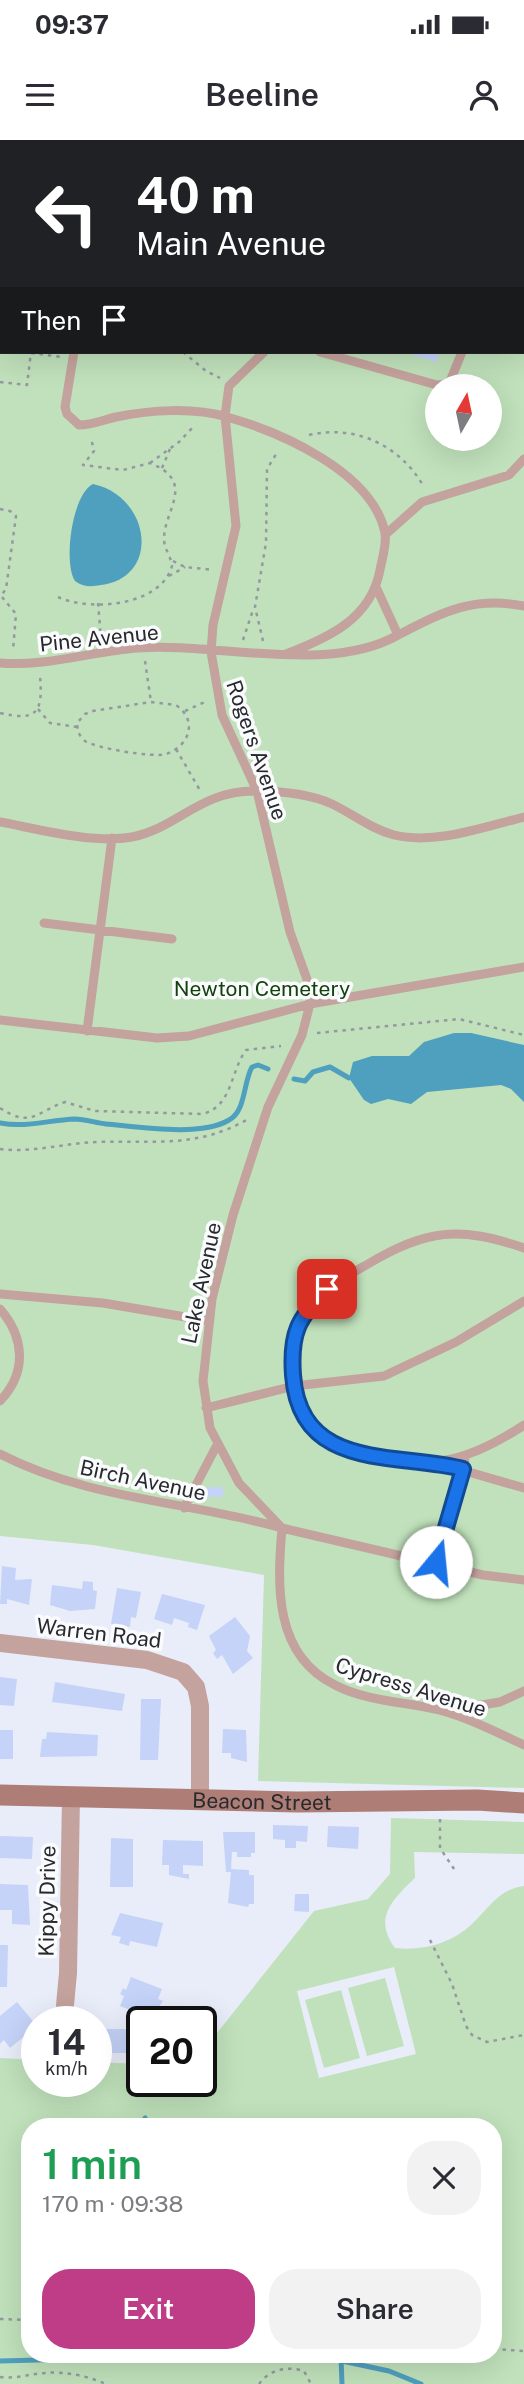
<!DOCTYPE html>
<meta charset="utf-8">
<style>
body{margin:0;font-family:"Public Sans",sans-serif;background:#f2f2f3;color:#2b2b33;height:100vh;display:flex;flex-direction:column;font-size:26px;white-space:nowrap}
*{box-sizing:border-box;margin:0}
p{font-size:23px;color:#7c7c81}
.icon{flex:none;width:38px;height:38px;fill:none;stroke:currentColor;stroke-width:2;stroke-linecap:round;stroke-linejoin:round}
.map{position:relative;flex:1;overflow:hidden}
.details{position:absolute;left:21px;top:1978px;width:481px;height:245px;display:flex;flex-direction:column;background:#fff;border-radius:28px;box-shadow:0 7px 28px #0002}
.details>*{flex:none}
.guide{position:absolute;left:0px;top:0px;width:525px;height:214px;box-shadow:0 7px 28px #0002;background:#202124;color:#fff;overflow:hidden}
.needle{width:46px;rotate:9deg}
.controls{position:absolute;left:425px;top:234px;display:grid;gap:14px}
.controls a{display:grid;place-items:center;width:77px;height:77px;border-radius:50%;background:#fff;box-shadow:0 7px 28px #0002;font-size:35px}
.speed{position:absolute;left:21px;top:1866px;display:flex;gap:14px;font-size:35px;font-weight:700;text-align:center}
.speed>*{display:grid;place-content:center;width:91px;height:91px;border-radius:50%;background:#fff;box-shadow:0 7px 28px #0002;line-height:1}
.speed small{font-size:18px;font-weight:400}
.speed .limit{border:4px solid #111;border-radius:10px;background:#fff;color:#111}
.pin{position:absolute;display:grid;place-items:center;width:60px;height:60px;color:#fff;margin:-30px;border-radius:14px;box-shadow:0 4px 10px #0006}
.me{position:absolute;width:77px;margin:-38px;rotate:17deg;stroke-linejoin:round;filter:drop-shadow(0 0 5px #0008)}
.turn{display:flex;align-items:center;gap:24px;height:147px;padding:0 21px;font-size:32px}
.turn .icon{width:91px;height:91px;stroke-width:2.5}
.turn b{display:block;font-size:49px;line-height:60px}
.then{display:flex;align-items:center;height:66px;padding:0 21px;background:#0003;gap:14px;font-size:26px}
.round{display:grid;place-items:center;flex:none;width:74px;height:74px;border-radius:28px;background:#f2f2f3}
.overview{display:flex;align-items:center;justify-content:space-between;height:119px;padding:0 21px}
h1{font-size:42px;font-weight:600;line-height:52px;color:#1e9e55}
.cta{display:flex;gap:14px;margin-top:auto;padding:14px 21px}
.cta a{flex:1;height:80px;border-radius:28px;background:#bf3d86;color:#fff;font-size:28px;font-weight:600;line-height:80px;text-align:center}
.cta a+a{background:#f2f2f3;color:#2b2b33}
.status{display:flex;justify-content:space-between;align-items:center;height:49px;padding:0 35px;background:#fff;direction:ltr}
.status svg{height:19px;fill:currentColor}
header{display:flex;justify-content:space-between;align-items:center;height:91px;padding:0 21px;background:#fff;font-size:32px;font-weight:600}
.map>svg:first-child{display:block}
.green{fill:#c0e1bb;fill-rule:evenodd}
.water{fill:#4f9fbe}
.lines{fill:none;stroke-linecap:round;stroke-linejoin:round}
.stream{stroke:#4f9fbe;stroke-width:5}
.building{fill:#c5d3f9}
.path{stroke:#9598a0;stroke-width:2.5;stroke-dasharray:3.5 5;stroke-linecap:butt}
.service{stroke:#c4a29d;stroke-width:9}
.minor{stroke:#c4a29d;stroke-width:18}
.secondary{stroke:#ae7d76;stroke-width:21}
.primary{stroke:#9d625b;stroke-width:21}
.route-casing{stroke:#114b97;stroke-width:18}
.route{stroke:#1a73e8;stroke-width:12}
.labels{text-anchor:middle;dominant-baseline:central;stroke-width:7;stroke-linejoin:round;paint-order:stroke}
.street-label{font-size:21px;fill:#27292d;stroke:#fafbfd}
.park-label{font-size:21px;fill:#13420c;stroke:#fafbfd}
</style>
<div class="status"><b>09:37</b><svg viewBox="0 0 49 12"><path d="M0 12V9h3v3zM5 12V6h3v6zM10 12V3h3v9zM15 12V0h3v12zM26 1h20v11H26zM47 4h2v5h-2z"/></svg></div>
<header><svg class="icon" aria-label="menu" viewBox="0 0 24 24"><path d="M4 6h16M4 12h16M4 18h16"/></svg>Beeline<svg class="icon" aria-label="person" viewBox="0 0 24 24"><circle cx="12" cy="8" r="4"/><path d="M4 21q1-7 8-7t8 7"/></svg></header>
<div class="map">
<svg width="524" height="2244" viewBox="0 0 524 2244">
<rect width="100%" height="100%" fill="#e9edf9"/>
<path class="green" d="M43,0H343L338,2Z
M466,0H524V1648L258,1641L264,1435L93,1405L0,1396V8L2,212H523V2ZM438,247H490V299H438Z
M391,1678L524,1682V1714L414,1712L415,1738C392,1760 373,1778 395,1808C422,1811 451,1804 472,1784C489,1768 499,1749 524,1746V2244H0V1918L37,1920V1941H96V1922L142,1924V1941H201V1913L314,1771L368,1759L390,1734ZM394,1827L416,1914L319,1938L297,1851ZM494,1986V2214H30V1986Z
M385,1838L404,1906L367,1916L348,1848Z
M341,1850L360,1918L324,1928L305,1860Z"/>
<path class="water" d="M93,344C150,356 162,437 101,445C91,447 83,447 75,441C63,423 72,354 93,344Z
M454,893H471L524,905V962L511,949L501,945L427,952L411,964L388,959L371,964L364,960L349,938L353,922L372,916H409L424,902Z"/>
<g class="lines">
<path class="stream" d="M294,939L305,941L313,932L330,927L349,938
M0,983C27,988 48,980 75,979C85,979 96,983 106,984C139,987 201,997 229,980C246,971 243,943 252,927L258,925L268,929
M145,1978L150,1986
M309,2214L389,2231L421,2244
M341,2218L342,2244
M0,2221L261,2214"/>
</g>
<path class="building" d="M403,212H439L437,222Z
M207,1347H223V1357H206Z
M2,1426L16,1428L15,1440L32,1439L29,1465L7,1459V1464H0Z
M83,1441L93,1442V1450L97,1451L95,1469L70,1471L50,1465L52,1445L82,1449Z
M117,1448L141,1452L136,1478L131,1477L130,1487L111,1484Z
M162,1454L205,1465L197,1490L188,1487L189,1483L174,1478L172,1485L154,1479Z
M235,1477L250,1496L247,1511L253,1518L233,1534L222,1515L217,1519L213,1513L216,1510L209,1496Z
M0,1537L17,1539L14,1566L0,1565Z
M55,1542L125,1554L122,1571L52,1562Z
M141,1559H161L158,1620H140Z
M223,1589L246,1590L247,1622L231,1618V1613H222Z
M0,1590H13V1619H0Z
M47,1592L98,1595L97,1616L40,1617L42,1599H46Z
M273,1685L308,1686L307,1702L296,1701V1708H285V1700L273,1699Z
M328,1686L359,1687L358,1709L327,1707Z
M223,1692H255V1713H251V1717H237V1712H232L231,1729L249,1730V1735H254V1764H249L248,1767L228,1763L231,1732H226Z
M0,1696L33,1697L32,1719L0,1718Z
M111,1698L133,1699V1747H110Z
M163,1700L203,1701V1726L183,1725V1734H189V1739L169,1735V1725H162Z
M0,1744L28,1745L30,1785L12,1784V1770H0Z
M295,1754H309V1772L294,1771Z
M120,1773L163,1783L157,1807L130,1801L129,1806L119,1803L121,1797L111,1795Z
M0,1805H8L7,1847H0Z
M131,1837L162,1849L158,1859L163,1861L151,1878L120,1866L124,1856L120,1854L123,1848L126,1850Z
M17,1862L37,1886L10,1908L4,1900L0,1904V1876Z
M104,1889H129V1893H134V1905H129V1913H96V1894H104Z"/>
<g class="lines">
<path class="path" d="M0,148L2,152
M0,177L2,161
M183,212L206,231L220,238
M31,213L62,217
M0,242L27,245L31,212
M309,295C356,284 401,306 424,347
M150,323L179,302L195,285
M162,328L170,309
M0,369L10,371L16,376L6,449L0,457
M173,421L185,427L214,430
M169,436L185,427
M2,457L16,474L13,510
M58,457C90,472 161,466 172,426C171,416 164,409 164,399C164,370 197,342 150,323L123,330L83,325L94,311L91,298
M98,463L101,498
M243,500L253,470
M263,501L255,467L266,403L267,329L278,311
M145,521L151,562
M151,562L176,565C198,580 190,606 166,614C154,618 95,608 85,601C82,599 80,595 78,592L77,583L85,574L93,571Z
M38,569L50,583L77,587
M185,571L207,561
M0,573C38,582 43,572 40,535
M176,609L201,652
M317,893L459,879L524,895
M0,968C32,989 37,971 65,962L95,971L203,974C233,965 230,932 246,910L281,906
M0,1009C33,1013 65,1003 97,1002C155,1000 197,1009 250,978
M440,1679V1708L454,1729
M430,1800L452,1844L466,1886L472,1895L487,1902L524,1895
M0,2179L30,2180
M494,2209L524,2211
M0,2237C16,2239 29,2234 45,2233C64,2231 88,2236 106,2244
M259,2244C270,2229 287,2226 304,2231L311,2244"/>
<path class="service" d="M488,0L489,2
M0,92L2,93
M74,212L65,267L67,274L79,285C92,285 103,280 116,277C150,270 193,267 227,277C280,292 373,332 385,393C387,404 382,419 380,430C371,479 328,498 286,514
M320,212L437,245L449,244L462,212
M385,395L422,362L509,335L524,319
M398,495C443,472 472,456 524,466
M0,523C47,527 92,511 138,508C215,502 329,535 398,495L377,449
M0,682C38,689 93,704 132,697C177,688 200,651 254,651C280,651 308,653 332,664C353,674 371,689 394,695C436,705 483,687 524,677
M44,783L172,799
M524,827L310,864L302,895L268,967L233,1075L212,1159L203,1241L210,1288L239,1343L282,1388L483,1435L524,1440
M0,880L157,898L189,896L310,864L309,845L290,792L257,651L222,575L211,512L213,485L236,386L225,276L229,246L264,212
M87,891L112,698
M524,1108C459,1086 427,1089 368,1124C345,1137 320,1150 305,1172C292,1190 291,1211 293,1233C297,1296 343,1316 399,1320C417,1322 435,1323 452,1319C478,1313 503,1299 524,1285
M0,1154L103,1163L209,1181
M0,1169C25,1198 27,1233 0,1261
M206,1268L294,1246L384,1236L456,1202L524,1161
M0,1314C89,1360 188,1361 282,1388C277,1446 274,1515 335,1545C365,1561 406,1562 439,1570C469,1578 496,1592 524,1605
M441,1324L524,1348
M184,1368L218,1303
M436,1422L466,1315
M445,1571L500,1562L524,1551"/>
<path class="minor" d="M0,1503L147,1520L183,1532L196,1547L200,1566V1660
M65,1865L68,1833L71,1656"/>
<path class="secondary" id="s1" d="M0,1655L297,1662L477,1660L524,1663"/>
<path class="primary" d="M43,0L46,2
M338,2L343,0"/>
</g>
<g class="lines">
<defs>
<path id="route" d="M327,1149C298,1178 290,1193 293,1235C300,1332 397,1312 463,1329L436,1422"/>
</defs>
<use href="#route" class="route-casing"/>
<use href="#route" class="route"/>
</g>
<g class="labels">
<g class="street-label">
<text transform="translate(99 498) rotate(-6)">Pine Avenue</text>
<text transform="translate(257 610) rotate(71)">Rogers Avenue</text>
<text transform="translate(201 1143) rotate(-78)">Lake Avenue</text>
<text transform="translate(143 1340) rotate(12)">Birch Avenue</text>
<text transform="translate(99 1493) rotate(7)">Warren Road</text>
<text transform="translate(411 1547) rotate(17)">Cypress Avenue</text>
<text stroke="none"><textPath href="#s1" startOffset="262">Beacon Street</textPath></text>
<text transform="translate(47 1761) rotate(-89)">Kippy Drive</text>
</g>
<g class="park-label">
<text x="262" y="848">Newton Cemetery</text>
</g>
</g>
</svg>
<div class="controls">
<a><svg class="needle" viewBox="-14 -14 28 28"><path d="M0-13l5 13h-10z" fill="#e53935"/><path d="M0 13l5-13h-10z" fill="#7c7c81"/></svg></a>
</div>
<div class="speed"><div>14<small>km/h</small></div><div class="limit">20</div></div>
<div class="pin" style="left:327px;top:1149px;background:#d93025"><svg class="icon" aria-label="arrive" viewBox="0 0 24 24"><path d="M6 21V4h12l-3 4 3 4H6"/></svg></div>
<svg class="me" style="left:436px;top:1422px" viewBox="-20 -20 40 40"><circle r="19" fill="#fff"/><path d="M0-13L10 11 0 6-10 11z" fill="#1a73e8"/></svg>
<div class="guide">
<div class="turn"><svg class="icon" aria-label="left" viewBox="0 0 24 24"><path d="M17 20v-9H6M10 6l-5 5 5 5"/></svg><div><b>40 m</b>Main Avenue</div></div>
<div class="then">Then<svg class="icon" aria-label="arrive" viewBox="0 0 24 24"><path d="M6 21V4h12l-3 4 3 4H6"/></svg></div>
</div>
<section class="details">
<div class="overview"><div><h1>1 min</h1><p>170 m · 09:38</p></div><a class="round"><svg class="icon" aria-label="close" viewBox="0 0 24 24"><path d="M6 6l12 12M18 6L6 18"/></svg></a></div>
<div class="cta"><a>Exit</a><a>Share</a></div>
</section>
</div>
